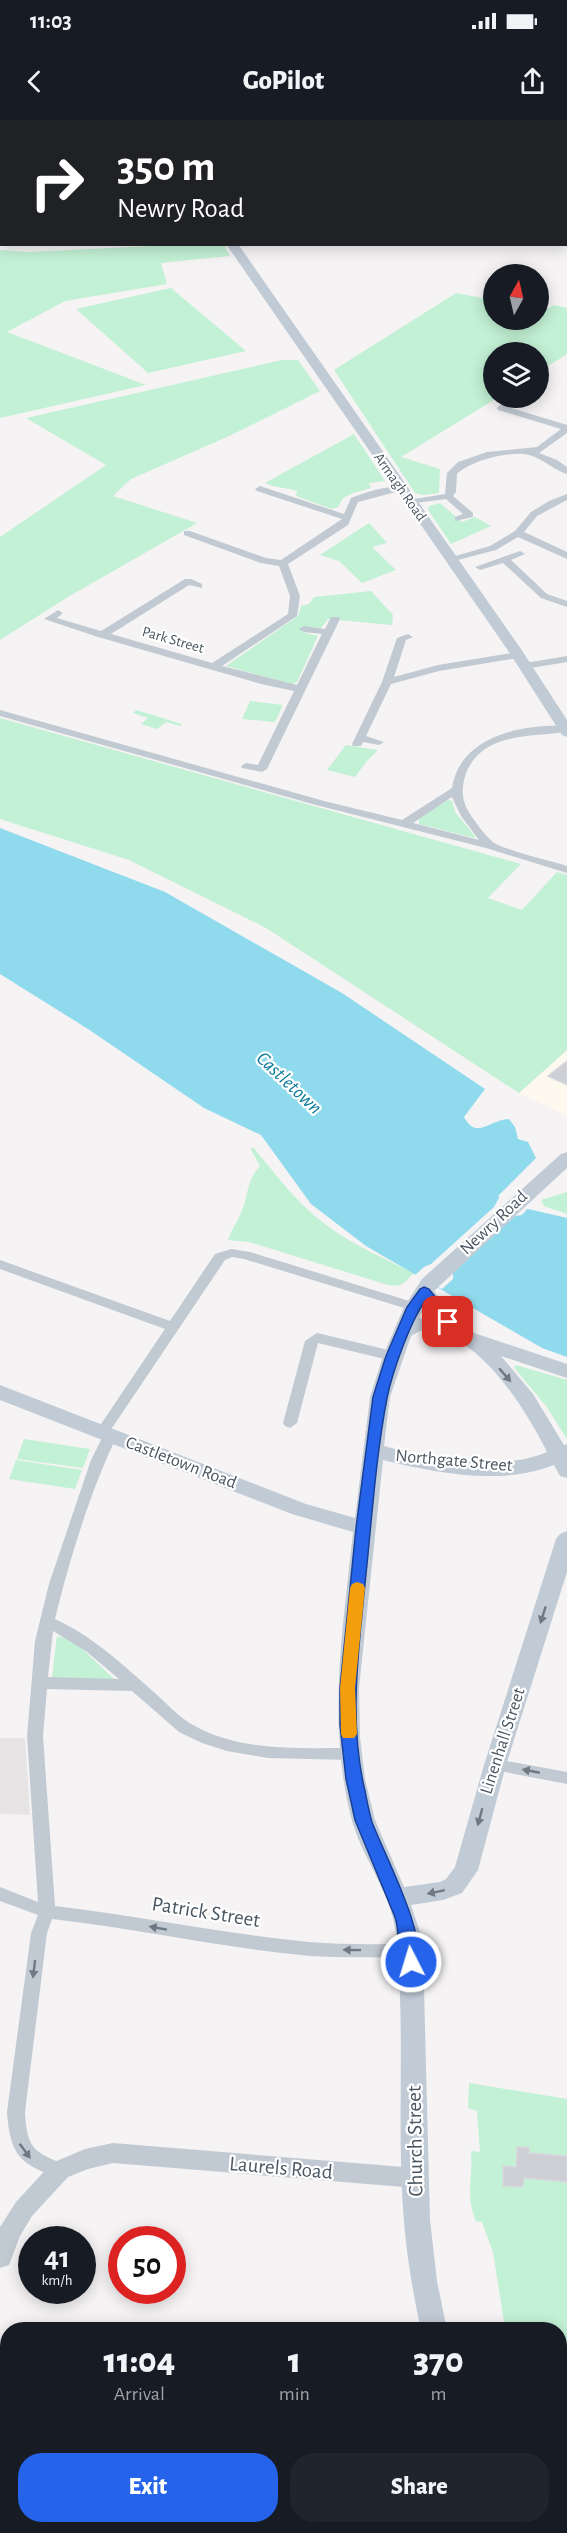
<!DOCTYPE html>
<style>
body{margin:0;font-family:"Alegreya Sans",sans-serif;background:#20242c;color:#f1f3f6;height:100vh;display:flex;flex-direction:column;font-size:22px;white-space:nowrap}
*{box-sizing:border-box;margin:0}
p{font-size:20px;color:#9ea1a6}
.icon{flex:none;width:33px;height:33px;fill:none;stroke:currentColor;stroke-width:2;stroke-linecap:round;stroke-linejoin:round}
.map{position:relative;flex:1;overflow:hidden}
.details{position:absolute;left:0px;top:2202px;width:567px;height:212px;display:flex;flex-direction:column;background:#171b24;border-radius:24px 24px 0 0;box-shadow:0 3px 15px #0003}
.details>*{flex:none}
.guide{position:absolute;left:0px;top:0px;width:567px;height:126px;box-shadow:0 3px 15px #0003;background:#202124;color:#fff;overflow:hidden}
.needle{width:39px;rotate:8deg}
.buttons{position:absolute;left:483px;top:144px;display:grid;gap:12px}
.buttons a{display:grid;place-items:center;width:66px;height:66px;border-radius:50%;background:#171b24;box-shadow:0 3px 15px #0003;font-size:30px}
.speed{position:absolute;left:18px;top:2106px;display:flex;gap:12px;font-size:30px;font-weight:700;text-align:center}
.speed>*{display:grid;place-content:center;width:78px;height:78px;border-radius:50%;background:#171b24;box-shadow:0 3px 15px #0003;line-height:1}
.speed small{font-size:15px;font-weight:400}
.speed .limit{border:9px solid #d22;background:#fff;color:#111}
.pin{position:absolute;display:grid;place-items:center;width:51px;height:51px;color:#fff;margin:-26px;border-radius:12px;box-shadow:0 3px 9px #0006}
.me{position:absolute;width:66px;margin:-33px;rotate:355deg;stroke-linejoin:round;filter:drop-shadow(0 0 4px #0008)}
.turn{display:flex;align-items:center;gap:21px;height:126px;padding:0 18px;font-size:27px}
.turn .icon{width:78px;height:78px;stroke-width:2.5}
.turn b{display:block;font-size:42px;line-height:51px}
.eta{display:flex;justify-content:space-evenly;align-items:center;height:102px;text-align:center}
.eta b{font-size:36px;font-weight:800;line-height:42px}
.action{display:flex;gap:12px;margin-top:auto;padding:12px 18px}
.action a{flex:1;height:69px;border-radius:24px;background:#2563eb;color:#fff;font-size:24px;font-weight:800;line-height:69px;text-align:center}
.action a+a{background:#20242c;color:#f1f3f6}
.status{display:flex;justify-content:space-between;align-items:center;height:42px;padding:0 30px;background:#171b24;direction:ltr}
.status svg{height:16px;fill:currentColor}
header{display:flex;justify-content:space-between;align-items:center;height:78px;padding:0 18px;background:#171b24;font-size:27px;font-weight:800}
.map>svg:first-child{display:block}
.commercial{fill:#fdf9ef}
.education{fill:#e6e4e5}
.green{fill:#c3f1d5}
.water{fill:#90daee}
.pier{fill:#f5f3f3}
.building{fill:#cdcfd5;stroke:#d7d9de;stroke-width:1.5}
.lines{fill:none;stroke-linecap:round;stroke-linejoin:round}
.minor{fill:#c1cad2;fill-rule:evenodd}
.tertiary{fill:#c1cad2;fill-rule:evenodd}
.secondary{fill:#c1cbd6;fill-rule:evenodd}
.oneway{fill:#6e7984}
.oneway2{fill:#6e7983}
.route{fill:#2563eb;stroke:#184099;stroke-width:1.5}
.slow{fill:#f59e0b}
.labels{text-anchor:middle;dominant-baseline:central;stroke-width:4.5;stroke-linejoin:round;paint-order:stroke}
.far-street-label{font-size:15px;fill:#4a5661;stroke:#fff}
.street-label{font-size:18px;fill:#4a5661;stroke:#fff}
.water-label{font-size:20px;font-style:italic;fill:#0c7c9b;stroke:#fff}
.near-street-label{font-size:21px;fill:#4a5661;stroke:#fff}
</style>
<div class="status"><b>11:03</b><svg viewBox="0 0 49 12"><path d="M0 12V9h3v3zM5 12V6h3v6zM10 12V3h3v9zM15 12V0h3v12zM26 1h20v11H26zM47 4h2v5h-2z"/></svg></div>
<header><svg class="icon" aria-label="back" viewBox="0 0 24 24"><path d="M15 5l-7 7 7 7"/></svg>GoPilot<svg class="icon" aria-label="share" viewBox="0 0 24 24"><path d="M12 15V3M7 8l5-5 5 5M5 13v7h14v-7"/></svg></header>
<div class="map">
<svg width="567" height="2413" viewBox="0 0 567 2413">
<rect width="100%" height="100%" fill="#f5f3f3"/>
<path class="commercial" d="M567,930V996L519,973Z"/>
<path class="education" d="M0,1618H25L30,1695L0,1694Z"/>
<path class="green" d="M172,125H224L230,136L161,143L167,164L65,181L7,212L146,265L0,298V130L28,132Z
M171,168L246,231L148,253L76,189Z
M456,173L493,180L494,200H538L539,190L544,191L554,185L567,188V234L539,252L538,232H494V278H497L401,337L440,349L439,373L423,375L415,373L334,250Z
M282,240H298L320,271L227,317L131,359L113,376L197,403L68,477L0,520V417L106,345L26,298Z
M354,314L385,361L369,363L371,368L353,373L343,378L338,387L332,389L296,376L297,371C285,367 275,368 265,363Z
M440,383L462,402L475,397L491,406L451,424L428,390L429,386Z
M369,403L387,423L372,427L396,450L362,463L339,441L320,435Z
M371,471L393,495L392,505L328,499L321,508L304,507L302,512L318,516L297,562L292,564L226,546L298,496L301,486L309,484L314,477Z
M250,581L283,585L275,602L242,599Z
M136,590L182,604L180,606L166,602L157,609L141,604L148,598L133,593Z
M0,598L521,744L488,778L522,790L557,752L567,755V930L519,973L266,808L129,740L0,699Z
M346,625L378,630L367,641L355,657L327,650Z
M448,680L452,681L455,692L475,716V718L419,704V698Z
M253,1027C274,1052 295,1081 321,1101C349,1123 382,1138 414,1153C405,1162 402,1168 388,1165L249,1122L228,1120C232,1108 240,1098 244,1085C249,1069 247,1061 260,1046L251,1030Z
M567,1072V1094L544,1086L541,1080Z
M516,1245L567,1260V1319L546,1286L516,1250L514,1247Z
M24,1319L90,1329L83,1348L17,1339Z
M16,1340L82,1350L75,1369L9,1359Z
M57,1516L74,1521L114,1559L112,1563L52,1558Z
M469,1963L567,1979V2231L560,2230V2210L505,2208L493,2132L482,2102L476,2101C465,2074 473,2059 471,2031L480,2032L477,1991L468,1988Z"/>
<path class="water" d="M0,708L165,772L342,873L485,969L464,997C477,1021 490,999 509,999L515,1007L518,1019L528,1022L536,1038L498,1076L511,1085L567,1098V1237L542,1228L366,1126L311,1084L261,1015L204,988L88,909L0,854Z"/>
<path class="pier" d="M511,1067L503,1075L512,1082L530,1086L522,1095L515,1096L453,1153V1159L442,1169L414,1156L424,1147L431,1144L494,1087L501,1074Z"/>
<path class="building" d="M567,941V965L548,956Z
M517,2027H529V2033L567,2036V2062L524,2058L523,2067L503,2066V2046L516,2047Z"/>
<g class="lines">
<path class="minor" d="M504,281L511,283L508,287L567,305V313L539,333L557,340L567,347V354C557,352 542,338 529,335C511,330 469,341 457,354L456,372L453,376L473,393V397L455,401V397L463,394L446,379L408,384V380L445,374L447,353L458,342L487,332L537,327L561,309L498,290L497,288Z
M260,366L344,394L351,378C363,373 396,362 407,369L358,382L348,405L288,444L300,476L297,496L222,546L297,565L322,514L304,512L299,509L304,506L325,509L331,497H339L340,499L267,649L262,652L242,648L241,646L246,643L258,645L294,571L261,564L98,517L44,499L58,490L63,493L57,498L101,511L185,459H191L202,464V468L189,465L111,514L212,543L288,494L290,476L279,446L261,443L184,415V411H190L266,438L281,440L342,399L257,371L255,369Z
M567,374V380L537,396L524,412L567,432V439L518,417L496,430L450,442L445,439L490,426L515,411L531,392L549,381Z
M520,431L525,434L511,440L547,474L567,481V487L541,478L503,443L480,450L475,447Z
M408,514L413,517L406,520L394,557L438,545L518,532L523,535L518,538L439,551L391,564L366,616L384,622L379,625L363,622L361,626H353L352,624L382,562L397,518Z
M567,536V542L525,549L520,546L525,543Z
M0,590L324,681L402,700L452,668C460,615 523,604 567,606V612C531,617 483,612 466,653C462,665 461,677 467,689C472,698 488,720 496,724C518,734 544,739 567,746V753L486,728L316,685L0,596ZM452,677L461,696L479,720L413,703Z
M231,1129L250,1132L419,1184L421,1187L414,1191L244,1139L232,1137L225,1140L110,1311L117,1316C91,1369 69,1441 55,1499C94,1517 123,1545 155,1573C167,1584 179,1597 193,1605C241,1632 298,1628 351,1628L357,1630L359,1634L357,1638L351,1640L268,1638L227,1631L202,1623L179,1612L132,1571L47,1569L43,1616L55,1786C140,1796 224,1814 309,1822C342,1825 377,1824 410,1824L416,1826L418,1831L416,1836L410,1838C377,1837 343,1838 310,1836C223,1828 139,1809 52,1799L47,1813L25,1992C27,2028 33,2032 66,2045L69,2050L66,2055L60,2058C20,2045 10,2035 7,1992L31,1813L38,1795L0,1781V1767L38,1782L27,1616L35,1521L49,1464L91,1340L102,1318L95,1313L165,1209L0,1149V1140L170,1201L215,1134ZM53,1511L87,1532L119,1559L48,1557Z
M317,1213L393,1231L400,1236L393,1241L318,1223L297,1303L290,1308L285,1306L283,1303L305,1221Z
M495,1639L567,1652V1664L489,1649L487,1645L489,1641Z"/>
<path class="tertiary" d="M113,2023L416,2048L424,2051L428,2058L424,2065L416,2068L113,2043L88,2049L68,2057L32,2096L20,2116L9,2145L0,2148V2107L16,2082L52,2043L85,2029Z
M560,2239L567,2240V2262L560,2261Z"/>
<path class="secondary" d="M142,0H152L153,2H142Z
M226,124H238L521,529L567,600V617L562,615L507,529Z
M567,1032V1048L434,1171L446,1187L474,1213L567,1244V1258L501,1236L533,1274L564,1325L567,1324V1358L560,1356L554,1345C501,1366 436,1353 383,1340L359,1568L360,1617L365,1659L375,1700L404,1767L440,1762L446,1759L455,1747L484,1645L556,1419L560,1414L567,1411V1452L506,1645L478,1750L462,1773L443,1780L411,1785L420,1812L424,1869L430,2100L437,2161L447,2210H421C413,2174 407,2138 404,2102C396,2007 406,1910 396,1815C392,1773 361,1737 351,1697C327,1601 343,1509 353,1412L292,1394L0,1280V1265L306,1384L355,1398L370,1277L383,1236L404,1187L422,1159L561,1034ZM424,1186L436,1201L419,1198ZM420,1211H425C436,1214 450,1217 461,1223C495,1242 530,1297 547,1332C502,1352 431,1338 384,1326L390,1277L411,1216Z
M398,2406H426L424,2413H396Z"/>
</g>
<defs><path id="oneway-solid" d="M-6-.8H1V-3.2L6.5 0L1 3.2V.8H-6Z" transform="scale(1.5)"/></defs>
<g class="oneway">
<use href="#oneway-solid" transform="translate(505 1255) rotate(49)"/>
<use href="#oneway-solid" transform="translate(543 1495) rotate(108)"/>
<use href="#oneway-solid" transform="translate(480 1697) rotate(105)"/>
<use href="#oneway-solid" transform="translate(436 1772) rotate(168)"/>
</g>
<g class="oneway2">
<use href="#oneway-solid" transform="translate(531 1651) rotate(-169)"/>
<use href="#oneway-solid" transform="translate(158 1808) rotate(-170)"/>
<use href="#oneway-solid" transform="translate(352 1830) rotate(-179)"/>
<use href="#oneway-solid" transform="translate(34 1849) rotate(97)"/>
<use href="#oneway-solid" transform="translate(25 2031) rotate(54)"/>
</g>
<path class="route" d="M424,1167L429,1169L455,1202L453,1205H444L425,1181C410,1202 392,1253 387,1278C376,1336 372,1396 366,1454C359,1526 348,1600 365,1671C367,1681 369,1692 372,1702C383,1732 430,1820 416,1847L411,1849L405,1847C397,1833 400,1812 395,1797L355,1700L346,1659L340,1605V1568L356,1408L373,1277L386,1236L407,1187L420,1169Z"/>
<path class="slow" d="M357,1462L363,1464L365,1468L355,1568L357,1614L354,1618H343L341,1614L340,1568L350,1468L352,1464Z"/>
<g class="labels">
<g class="far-street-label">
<text transform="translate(400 367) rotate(55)">Armagh Road</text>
<text transform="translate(173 520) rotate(16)">Park Street</text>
</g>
<g class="street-label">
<text transform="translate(494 1103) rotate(-43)">Newry Road</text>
<text transform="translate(454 1341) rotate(5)">Northgate Street</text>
<text transform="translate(181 1343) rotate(21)">Castletown Road</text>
<text transform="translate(503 1621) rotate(-72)">Linenhall Street</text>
</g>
<g class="water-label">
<text transform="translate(289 963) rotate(43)">Castletown</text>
</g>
<g class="near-street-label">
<text transform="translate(206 1792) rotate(9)">Patrick Street</text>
<text transform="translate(415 2021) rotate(-91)">Church Street</text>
<text transform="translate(281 2048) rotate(5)">Laurels Road</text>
</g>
</g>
</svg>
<div class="buttons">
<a><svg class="needle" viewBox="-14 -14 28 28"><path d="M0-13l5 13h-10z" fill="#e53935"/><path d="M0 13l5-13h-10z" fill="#9ea1a6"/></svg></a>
<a><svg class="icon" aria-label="layers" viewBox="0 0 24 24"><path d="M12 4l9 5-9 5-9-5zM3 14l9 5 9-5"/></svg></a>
</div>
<div class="speed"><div>41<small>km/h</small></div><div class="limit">50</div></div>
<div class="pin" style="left:448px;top:1202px;background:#d93025"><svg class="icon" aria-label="arrive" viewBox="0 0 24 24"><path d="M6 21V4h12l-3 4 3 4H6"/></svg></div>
<svg class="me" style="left:411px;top:1842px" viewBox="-20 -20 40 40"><circle r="17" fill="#2563eb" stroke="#fff" stroke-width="3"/><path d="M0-11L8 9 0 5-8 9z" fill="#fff"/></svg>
<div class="guide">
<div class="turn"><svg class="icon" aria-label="right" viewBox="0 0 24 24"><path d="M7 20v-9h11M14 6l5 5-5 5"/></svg><div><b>350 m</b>Newry Road</div></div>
</div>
<section class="details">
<div class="eta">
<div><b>11:04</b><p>Arrival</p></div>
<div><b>1</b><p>min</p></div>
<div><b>370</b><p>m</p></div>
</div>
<div class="action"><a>Exit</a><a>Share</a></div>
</section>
</div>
